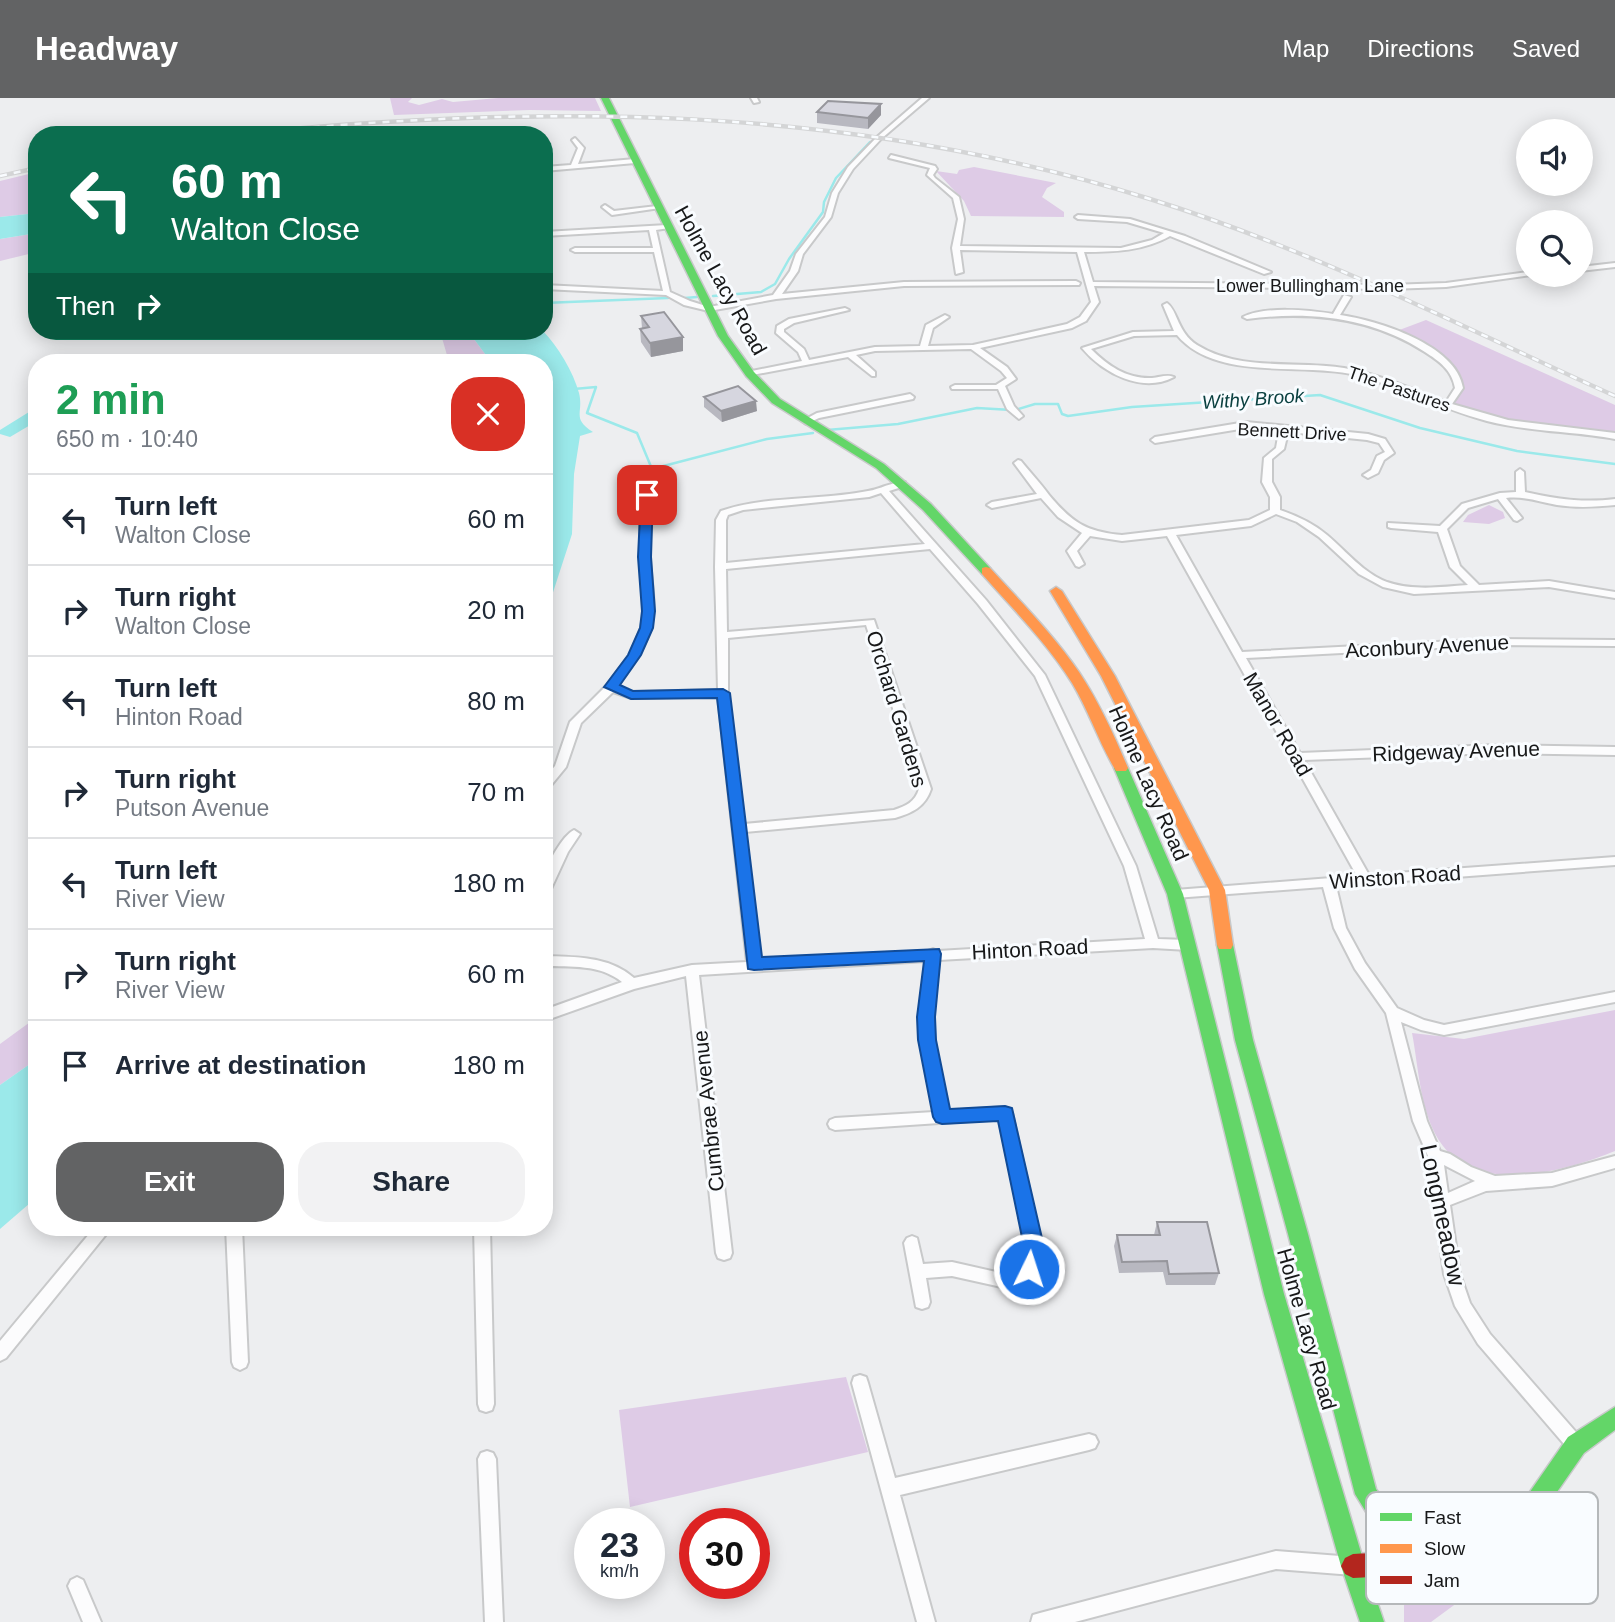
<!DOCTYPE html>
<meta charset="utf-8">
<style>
body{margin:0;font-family:Arial,sans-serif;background:#f2f2f3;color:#1f2937;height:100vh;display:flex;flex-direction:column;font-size:26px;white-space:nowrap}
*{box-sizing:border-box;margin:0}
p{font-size:23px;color:#747a83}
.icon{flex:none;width:38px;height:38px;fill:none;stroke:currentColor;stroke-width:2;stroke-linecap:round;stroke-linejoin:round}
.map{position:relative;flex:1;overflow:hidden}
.side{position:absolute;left:28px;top:256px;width:525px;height:882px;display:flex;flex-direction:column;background:#fff;border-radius:28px;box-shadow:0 4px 18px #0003}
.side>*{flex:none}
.guide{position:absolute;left:28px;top:28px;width:525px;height:214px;border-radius:28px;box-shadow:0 4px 18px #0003;background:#0b6e4f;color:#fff;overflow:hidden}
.fabs{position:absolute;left:1516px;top:21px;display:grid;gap:14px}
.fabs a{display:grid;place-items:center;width:77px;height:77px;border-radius:50%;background:#fff;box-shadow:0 4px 18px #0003;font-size:35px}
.speed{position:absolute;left:574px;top:1410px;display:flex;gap:14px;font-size:35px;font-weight:700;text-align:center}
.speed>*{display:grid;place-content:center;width:91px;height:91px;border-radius:50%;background:#fff;box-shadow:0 4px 18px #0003;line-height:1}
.speed small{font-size:18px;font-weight:400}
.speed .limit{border:10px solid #d22;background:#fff;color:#111}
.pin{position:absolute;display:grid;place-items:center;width:60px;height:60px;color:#fff;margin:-30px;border-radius:14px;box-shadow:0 4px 10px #0006}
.me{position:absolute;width:77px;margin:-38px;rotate:4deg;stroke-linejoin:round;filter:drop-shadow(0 0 5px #0008)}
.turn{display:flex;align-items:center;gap:24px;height:147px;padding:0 28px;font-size:32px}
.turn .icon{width:91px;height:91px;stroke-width:2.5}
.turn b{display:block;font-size:49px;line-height:60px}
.then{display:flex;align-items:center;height:66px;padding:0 28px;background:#0003;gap:14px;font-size:26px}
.round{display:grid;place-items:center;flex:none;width:74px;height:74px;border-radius:28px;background:#f2f2f3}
.summary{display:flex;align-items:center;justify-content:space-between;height:119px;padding:0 28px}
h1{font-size:42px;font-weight:600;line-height:52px;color:#1e9e55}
.cta{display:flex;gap:14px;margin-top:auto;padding:14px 28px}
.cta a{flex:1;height:80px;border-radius:28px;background:#626364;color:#fff;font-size:28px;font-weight:600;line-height:80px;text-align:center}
.cta a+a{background:#f2f2f3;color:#1f2937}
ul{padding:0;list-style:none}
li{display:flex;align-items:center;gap:21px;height:91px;padding:0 28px;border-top:2px solid #e0e1e3}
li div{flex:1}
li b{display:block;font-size:26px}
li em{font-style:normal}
header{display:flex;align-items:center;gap:42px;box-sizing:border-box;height:98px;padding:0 35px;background:#626364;color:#fff}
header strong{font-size:33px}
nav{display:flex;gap:38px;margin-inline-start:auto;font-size:24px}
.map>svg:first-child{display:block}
.green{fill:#decbe6}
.water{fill:#9be9ea}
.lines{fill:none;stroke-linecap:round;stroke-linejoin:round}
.stream{stroke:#9be9ea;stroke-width:2.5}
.street-casing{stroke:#c8c9ca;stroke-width:4}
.fast-casing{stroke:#c8c9ca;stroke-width:3}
.slow-casing{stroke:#c8c9ca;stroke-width:3}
.jam-casing{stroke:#c8c9ca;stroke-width:3}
.street{fill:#fcfcfd;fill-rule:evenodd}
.fast{fill:#63d668;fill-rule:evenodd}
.slow{fill:#ff974d;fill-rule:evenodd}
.jam{fill:#b3261e;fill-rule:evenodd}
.rail-casing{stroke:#d4d5d6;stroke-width:4.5}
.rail{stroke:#f9fcff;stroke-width:2.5;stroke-dasharray:7;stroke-linecap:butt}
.wall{fill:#b8b8c0}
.shaded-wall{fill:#96969c}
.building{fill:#d6d6df;stroke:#96969c;stroke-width:2}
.route{fill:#1a73e8;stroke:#114b97;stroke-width:2}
.labels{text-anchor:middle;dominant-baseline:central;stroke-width:6;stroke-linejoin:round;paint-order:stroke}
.far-street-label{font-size:18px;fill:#171819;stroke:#f9fcff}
.far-water-label{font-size:19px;font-style:italic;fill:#0b4141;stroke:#f9fcff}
.street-label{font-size:21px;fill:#171819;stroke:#f9fcff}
.near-street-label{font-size:24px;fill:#171819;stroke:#f9fcff}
.key{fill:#f9fcff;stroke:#b5b8ba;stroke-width:2}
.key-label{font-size:19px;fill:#171819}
</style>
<header>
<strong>Headway</strong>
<nav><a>Map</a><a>Directions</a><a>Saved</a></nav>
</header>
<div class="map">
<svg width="1615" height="1524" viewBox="0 0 1615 1524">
<rect width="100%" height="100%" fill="#edeef0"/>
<path class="green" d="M390,0H412L408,4L419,7L442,1L453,4L498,0H595L601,13L530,12L394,17Z
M974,69L1056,85L1047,90L1042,99L1064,114V119L971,118L964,103L936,73L957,76L959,72Z
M37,74V115L0,119V83Z
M37,135V154L0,163V141Z
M1426,222L1615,307V337L1532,329L1446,307L1458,289C1453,259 1419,247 1394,234Z
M436,233H468L491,264H449L442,240Z
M1489,407L1503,414L1505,420L1489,426L1463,424L1468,417Z
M1615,912V1053C1568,1072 1480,1098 1443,1048C1420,1018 1419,971 1412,935L1464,941Z
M37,919V961L0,987V946Z
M846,1279L868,1354L630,1409L619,1312Z
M1448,1479L1463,1483L1481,1499L1461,1502L1431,1524H1404V1490Z"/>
<path class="water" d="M37,115V135L0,141V119Z
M468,233H543C558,249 573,273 579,295C584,315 571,320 593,334L580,338L574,376L572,436L544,522V264H491Z
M37,309V323L10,339L0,336V332Z
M37,961V1099L0,1131V987Z"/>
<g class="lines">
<path class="stream" d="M713,198L761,194L775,186L789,161L823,114L824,104L836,80L870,44
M685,200L697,199
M544,205L668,200
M574,291L596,289L587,315L637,335L652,371L767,341L813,335
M1015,312L1035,306H1058L1062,316L1068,318L1132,309L1320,297L1420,330L1517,353L1615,366
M827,332L898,326L977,310L1012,312"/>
<defs>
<path id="street" d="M751,0H757L759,4L754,5Z
M922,0H929L881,41L853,71L838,95L831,119L803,156L798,173L782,196L904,184L1076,183L1080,185L1079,187L904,188L776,201L709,213L684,207L666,197L544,191V187L663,193L654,154H575L571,152L575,150H653L649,132L544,138V134L667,127L670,129L669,130L656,132L670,194L690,203L709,209L773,197L790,173L796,156L825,119L832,95L848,69L877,39Z
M575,40L584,50L578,66L635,61L638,63L635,65L544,73V69L571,67L578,50L572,42Z
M891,57L935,68L937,71L933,77L935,80L959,99L964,121L960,148L1121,150L1152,142L1164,135L1127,124L1078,121L1075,119L1078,117L1130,121L1185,138L1271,174L1264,176L1170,138C1143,153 1115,154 1084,154L1093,184L1389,187L1446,185L1528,174V177H1531L1446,189L1389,191L1094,188L1099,204L1086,223L1072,230L980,250L1007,269L1016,281L1005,288L1014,308L1023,318L1019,321L1007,311L998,291H952L951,289L955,287H996L1007,280L1001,273L971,251L875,253L856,257L875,274V278H872L848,259L747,278V274L802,263L798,254L776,235L777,228L789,221L845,210L849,212L794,225L784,231V234L804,251L809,262L875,249L920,248L926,227L945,217L949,219L933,230L928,248L973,247L1067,226L1080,219L1091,204L1077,154L960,152L963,174L956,176L952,150L958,121L953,100L927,77L930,70L889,60Z
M605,107L614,113L657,108L660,110L612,117L602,109Z
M1615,165V169L1580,173V169Z
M1344,197L1351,199L1340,217C1377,222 1457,247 1463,290L1452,306L1508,322L1615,335V341C1573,333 1529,334 1487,323C1441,311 1398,287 1351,276C1299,265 1215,283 1177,237L1134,238L1091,251C1108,268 1127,281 1152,280C1160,279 1167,276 1174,279C1142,296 1103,275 1082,250L1133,234L1174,233L1163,207L1167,205C1178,213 1177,234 1197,247C1240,274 1296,262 1344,270C1379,276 1412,291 1446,304L1455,290C1452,272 1439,263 1425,254C1371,219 1309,213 1247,221L1243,219C1264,208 1309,212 1333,216Z
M910,296L914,299L913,301L819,320L806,326L802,323L817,315Z
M1246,324L1368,336L1385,341L1394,355L1384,362L1378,375L1368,380L1363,377L1371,372L1377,358L1385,354L1379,345L1367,342L1288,334L1284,351L1272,361V384L1280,399V412C1297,418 1313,425 1327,437C1346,453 1363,475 1387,484C1413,493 1441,489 1468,487L1450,469L1438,434L1391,430L1388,429V425L1440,428L1462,406L1500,395L1516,394V374L1520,371L1524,374L1525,394C1556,401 1584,405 1615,401V407C1595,409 1577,410 1557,407C1540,404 1525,398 1506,400L1522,420L1517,423L1514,422L1498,401L1468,410L1447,431L1460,468L1479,487L1549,483L1615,494V500L1549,489L1414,496L1383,489L1359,476L1319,439L1297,424L1276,416L1251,428L1176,437L1242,554L1495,541L1615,542V548L1495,547L1246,560L1300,655L1496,647L1615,649V657L1496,655L1304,662L1369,777L1615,759V767L1336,788L1346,830L1365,865L1397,910L1424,922L1444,927L1615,894V904L1444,937L1421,932L1401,924L1427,1023L1440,1053L1450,1056L1471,1069L1495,1078L1552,1075L1615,1058V1070L1552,1088L1486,1093L1450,1107L1460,1176L1470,1205L1490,1236L1582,1341L1585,1347L1582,1353L1576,1355L1570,1353L1478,1246L1455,1208L1444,1176L1428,1058L1413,1023L1386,915L1355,871L1334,830L1323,789L1175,800L1169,796L1175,792L1357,778L1167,438L1122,443L1090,438L1077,453L1084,466L1079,469L1076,468L1067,453L1082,435L1058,419L1041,400L992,410L987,407L992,404L1037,396L1014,365L1018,362L1021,363C1030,374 1041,386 1049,397C1071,423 1085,434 1122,437L1249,422L1270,412V399L1262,384L1264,360L1276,350L1279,333L1246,330L1155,345L1151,342L1155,339ZM1444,1067L1475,1083L1448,1095Z
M649,378L654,381C650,406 649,431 650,457C650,481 658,508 650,532C643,554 631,570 617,588L632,594L718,592L715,469L716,422L721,413C768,397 819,403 868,393C881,391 893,383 905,384V388L889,393L986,502L1045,577L1136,768L1158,841L1188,842L1193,844L1194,847L1193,850L1188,852L1153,850L939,862L933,919L934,942L948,1013L1005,1009L1010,1011L1012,1015L1042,1149L1035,1176L1006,1190L952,1178L926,1180L930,1204L928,1209L922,1211L916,1209L904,1145L907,1140L912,1138L917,1140L923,1166L952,1164L1005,1176L1022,1167L1026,1149L999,1021L835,1032L830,1030L828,1026L830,1022L835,1020L934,1014L920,942L919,919L926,863L699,877L732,1155L730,1160L724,1162L718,1160L716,1155L686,878L634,891L544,923V912L622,884C600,866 571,869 544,868V858C576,859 609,858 634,880L692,867L747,864L718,598L631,600L613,594L581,625L566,669L548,691L544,692V680L555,668L570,624L607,587L630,557L641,530L644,513L640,459V412L644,381ZM881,395L925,446L726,465V422L728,417L743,412L869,399ZM930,451L978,506L1035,578L1124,768L1145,841L938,853L933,851L928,853L760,863L745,734L895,720C912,715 925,709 931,691L874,522L727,534L726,471ZM866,527L919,691C915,704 906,708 894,712L744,726L728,595V540Z
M574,732L580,736L568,754L550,793L544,797C544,792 543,785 544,780C546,767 563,737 574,732Z
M95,1129H112L6,1260L0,1263V1243Z
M226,1129H242L248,1264L246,1269L240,1272L234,1269L232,1264Z
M474,1129H490L494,1306L492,1312L486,1314L480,1312L478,1306Z
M860,1277L866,1279L868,1285L895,1380L1089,1336L1095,1338L1098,1344L1095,1350L1089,1352L900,1397L935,1524H917L852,1285L854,1279Z
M487,1353L493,1355L496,1361L503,1524H485L478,1361L481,1355Z
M1276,1453L1353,1459L1359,1462L1362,1468L1359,1474L1353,1477L1276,1471L1075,1524H1031L1033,1517L1040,1515Z
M77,1479L83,1482L101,1524H83L68,1488L71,1482Z"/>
<path id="fast" d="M601,0H609L728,238L754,274L780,301L884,366L931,406L990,470V476H982L923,412L876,370L772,305L746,278L718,238Z
M1121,665L1128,670L1183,796L1284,1196L1365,1468L1384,1524H1360L1341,1468L1264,1196L1167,796L1114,670Z
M1225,841L1231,843L1233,847L1253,942L1308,1136L1376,1391L1395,1419L1440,1452L1444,1460L1440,1468L1432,1472L1379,1435L1355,1396L1288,1136L1235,942L1217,847L1219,843Z
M1615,1309V1332L1584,1355L1541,1417L1533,1420L1525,1417L1522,1409L1525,1401L1568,1339Z"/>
<path id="slow" d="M986,469L990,470C1021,504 1053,536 1079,574C1099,604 1114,637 1128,670L1126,673H1116C1099,645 1089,613 1072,585C1047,545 1013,511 982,476V470Z
M1056,489L1062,493L1115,578L1225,792L1233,847L1231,851H1219L1217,847L1209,792L1101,578L1050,493Z"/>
<path id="jam" d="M1533,1398L1541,1401L1544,1409C1516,1477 1414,1476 1353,1480L1345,1476L1341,1468L1345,1460L1353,1456C1396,1453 1449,1458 1487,1436C1505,1426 1515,1405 1533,1398Z"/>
</defs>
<use href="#street" class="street-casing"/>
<use href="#fast" class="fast-casing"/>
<use href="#slow" class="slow-casing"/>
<use href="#jam" class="jam-casing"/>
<use href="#street" class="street"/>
<use href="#fast" class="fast"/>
<use href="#slow" class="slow"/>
<use href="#jam" class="jam"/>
<defs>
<path id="rail" d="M229,37C542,5 847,6 1150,101C1311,151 1462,229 1615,298
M0,78L37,70"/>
</defs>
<use href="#rail" class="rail-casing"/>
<use href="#rail" class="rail"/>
</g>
<path class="wall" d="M881,6V17L868,31L817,25V14Z
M641,218L683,253L651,259L641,244L640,231L642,230Z
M704,299L757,313L722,324L704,309Z
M1157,1124L1219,1175L1215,1187H1166L1163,1174L1119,1175L1114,1148L1117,1137H1154Z"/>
<path class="shaded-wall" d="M881,6V17L868,31V20Z
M683,239V253L651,259L650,245Z
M756,303L757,313L722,324L721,313Z"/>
<path class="building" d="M828,3L881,6L868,20L817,14Z
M664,214L683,239L650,245L640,231L649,229L641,218Z
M738,288L756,303L721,313L704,299Z
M1157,1124H1207L1219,1175L1169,1176L1167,1163L1122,1164L1117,1137H1160Z"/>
<path class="route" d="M647,393L653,397L651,459L655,513L653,530L641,557L620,587L633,593L723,591L730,595L762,859L939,851L941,856L935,919L936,942L950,1011L1005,1008L1012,1010L1044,1149L1036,1177L1029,1180L1022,1177L1019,1171L1024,1149L998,1023L942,1026L936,1024L933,1019L918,942L917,919L924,863L754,872L748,871L717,600L631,601L604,589L628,557L640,530L642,513L638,459L641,397Z"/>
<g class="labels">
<g class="far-street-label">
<text x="1310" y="188">Lower Bullingham Lane</text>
<text transform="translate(1399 291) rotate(19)">The Pastures</text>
<text transform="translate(1292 334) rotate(3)">Bennett Drive</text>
</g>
<g class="far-water-label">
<text transform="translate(1253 301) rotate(-4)">Withy Brook</text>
</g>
<g class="street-label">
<text transform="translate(721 182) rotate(61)">Holme Lacy Road</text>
<text transform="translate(1427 548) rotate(-3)">Aconbury Avenue</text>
<text transform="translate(897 611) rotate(73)">Orchard Gardens</text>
<text transform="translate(1278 626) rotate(60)">Manor Road</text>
<text transform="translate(1456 653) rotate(-2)">Ridgeway Avenue</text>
<text transform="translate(1149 685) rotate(66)">Holme Lacy Road</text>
<text transform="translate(1395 779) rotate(-4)">Winston Road</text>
<text transform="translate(1030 851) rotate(-3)">Hinton Road</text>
<text transform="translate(708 1013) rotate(-96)">Cumbrae Avenue</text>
<text transform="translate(1307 1231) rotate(74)">Holme Lacy Road</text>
</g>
<g class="near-street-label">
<text transform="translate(1443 1117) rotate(78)">Longmeadow</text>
</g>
</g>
<rect x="1366" y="1394" width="232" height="112" rx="10" class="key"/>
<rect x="1380" y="1415" width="32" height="8" fill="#63d668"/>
<rect x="1380" y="1446" width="32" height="9" fill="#ff974d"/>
<rect x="1380" y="1478" width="32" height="8" fill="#b3261e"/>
<g class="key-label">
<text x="1424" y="1426">Fast</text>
<text x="1424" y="1457">Slow</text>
<text x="1424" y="1489">Jam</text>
</g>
</svg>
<div class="fabs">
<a><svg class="icon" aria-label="sound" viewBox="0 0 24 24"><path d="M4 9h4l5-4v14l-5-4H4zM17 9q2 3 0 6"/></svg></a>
<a><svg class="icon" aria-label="search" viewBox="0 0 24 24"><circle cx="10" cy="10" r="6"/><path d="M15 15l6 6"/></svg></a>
</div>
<div class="speed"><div>23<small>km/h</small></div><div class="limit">30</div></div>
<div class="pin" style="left:647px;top:397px;background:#d93025"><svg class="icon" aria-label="arrive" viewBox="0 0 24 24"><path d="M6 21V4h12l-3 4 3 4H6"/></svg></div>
<svg class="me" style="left:1029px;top:1171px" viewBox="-20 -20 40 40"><circle r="17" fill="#1a73e8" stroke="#fff" stroke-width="3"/><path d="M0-11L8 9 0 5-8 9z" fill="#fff"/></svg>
<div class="guide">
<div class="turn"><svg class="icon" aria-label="left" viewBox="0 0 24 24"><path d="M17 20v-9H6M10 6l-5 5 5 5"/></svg><div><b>60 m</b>Walton Close</div></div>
<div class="then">Then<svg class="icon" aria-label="right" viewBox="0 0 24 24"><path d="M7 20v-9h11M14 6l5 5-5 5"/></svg></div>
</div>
<section class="side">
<div class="summary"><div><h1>2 min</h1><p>650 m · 10:40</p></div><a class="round" style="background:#d93025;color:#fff"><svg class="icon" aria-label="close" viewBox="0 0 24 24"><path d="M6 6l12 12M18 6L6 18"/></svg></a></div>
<ul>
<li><svg class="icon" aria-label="left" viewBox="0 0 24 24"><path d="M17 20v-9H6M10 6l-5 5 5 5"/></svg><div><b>Turn left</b><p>Walton Close</p></div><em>60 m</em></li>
<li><svg class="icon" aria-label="right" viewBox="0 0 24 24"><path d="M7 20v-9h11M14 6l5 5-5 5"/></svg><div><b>Turn right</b><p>Walton Close</p></div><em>20 m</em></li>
<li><svg class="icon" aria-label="left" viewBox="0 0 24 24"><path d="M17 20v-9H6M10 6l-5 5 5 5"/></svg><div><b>Turn left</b><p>Hinton Road</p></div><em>80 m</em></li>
<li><svg class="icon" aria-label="right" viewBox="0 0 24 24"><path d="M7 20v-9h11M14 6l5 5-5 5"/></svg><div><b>Turn right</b><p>Putson Avenue</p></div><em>70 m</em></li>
<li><svg class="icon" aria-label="left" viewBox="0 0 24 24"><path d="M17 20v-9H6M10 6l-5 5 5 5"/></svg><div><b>Turn left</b><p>River View</p></div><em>180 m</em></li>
<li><svg class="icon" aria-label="right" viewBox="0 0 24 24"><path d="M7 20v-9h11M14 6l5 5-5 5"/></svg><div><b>Turn right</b><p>River View</p></div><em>60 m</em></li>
<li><svg class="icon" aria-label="arrive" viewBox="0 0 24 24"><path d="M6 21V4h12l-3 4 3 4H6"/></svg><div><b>Arrive at destination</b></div><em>180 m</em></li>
</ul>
<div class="cta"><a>Exit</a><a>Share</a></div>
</section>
</div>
